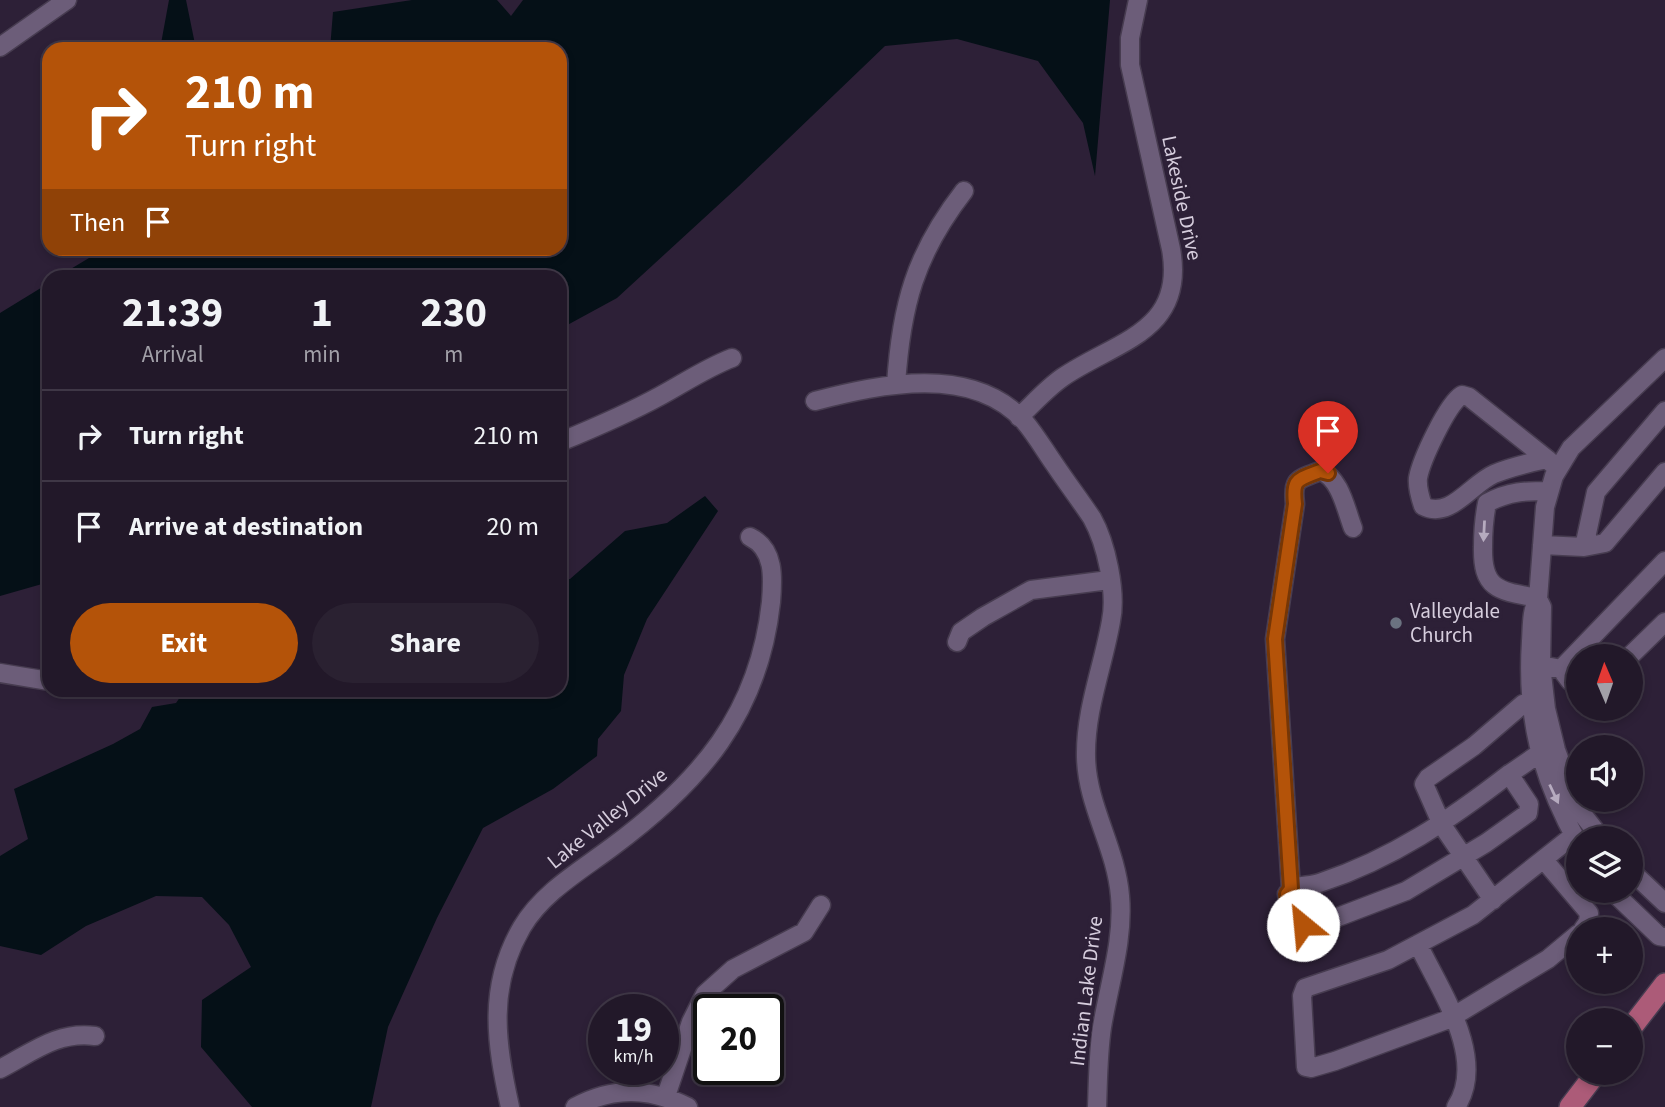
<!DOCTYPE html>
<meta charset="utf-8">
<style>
body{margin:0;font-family:"Source Sans 3",sans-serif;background:#2a2131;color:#f1f3f6;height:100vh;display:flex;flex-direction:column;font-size:26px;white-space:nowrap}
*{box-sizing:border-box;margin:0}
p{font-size:23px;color:#a2a0a8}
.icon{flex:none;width:38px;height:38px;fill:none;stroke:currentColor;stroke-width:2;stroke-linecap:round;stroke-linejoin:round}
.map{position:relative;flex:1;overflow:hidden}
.sheet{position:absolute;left:42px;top:270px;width:525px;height:427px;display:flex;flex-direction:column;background:#221829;border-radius:21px;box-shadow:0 4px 10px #0003,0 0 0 2px #3f3746}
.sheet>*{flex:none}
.hud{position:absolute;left:42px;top:42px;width:525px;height:214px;border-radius:21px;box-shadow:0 4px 10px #0003,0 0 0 2px #3f3746;background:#b45309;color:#fff;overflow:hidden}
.needle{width:46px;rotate:358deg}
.controls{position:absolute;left:1566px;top:644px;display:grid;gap:14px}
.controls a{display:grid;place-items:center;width:77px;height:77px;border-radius:50%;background:#221829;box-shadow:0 4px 10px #0003,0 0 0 2px #3f3746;font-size:35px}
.speed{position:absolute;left:588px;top:994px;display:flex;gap:14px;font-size:35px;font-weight:700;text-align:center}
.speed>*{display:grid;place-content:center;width:91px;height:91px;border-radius:50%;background:#221829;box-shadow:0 4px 10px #0003,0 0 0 2px #3f3746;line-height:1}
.speed small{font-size:18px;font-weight:400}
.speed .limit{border:4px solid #111;border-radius:10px;background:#fff;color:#111}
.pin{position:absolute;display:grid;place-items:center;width:60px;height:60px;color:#fff;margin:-72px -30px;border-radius:50% 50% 50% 0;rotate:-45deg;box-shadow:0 0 7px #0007}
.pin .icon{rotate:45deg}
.me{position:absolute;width:77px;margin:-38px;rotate:332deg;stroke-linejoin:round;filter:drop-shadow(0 0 5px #0008)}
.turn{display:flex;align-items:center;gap:24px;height:147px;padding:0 28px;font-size:32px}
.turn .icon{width:91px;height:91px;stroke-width:2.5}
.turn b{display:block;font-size:49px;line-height:60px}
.then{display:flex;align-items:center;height:66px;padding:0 28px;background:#0003;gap:14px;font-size:26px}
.eta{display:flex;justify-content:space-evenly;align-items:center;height:119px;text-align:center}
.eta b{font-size:42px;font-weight:700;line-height:49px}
.cta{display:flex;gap:14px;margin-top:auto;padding:14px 28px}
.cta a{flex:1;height:80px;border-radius:42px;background:#b45309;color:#fff;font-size:28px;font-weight:700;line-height:80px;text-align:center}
.cta a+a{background:#2a2131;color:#f1f3f6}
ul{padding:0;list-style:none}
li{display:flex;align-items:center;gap:21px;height:91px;padding:0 28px;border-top:2px solid #3f3746}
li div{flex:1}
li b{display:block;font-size:26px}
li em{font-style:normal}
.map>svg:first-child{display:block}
.water{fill:#051017}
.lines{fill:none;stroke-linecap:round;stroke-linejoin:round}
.minor-casing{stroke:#473c50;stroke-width:21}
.major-casing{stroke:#473c50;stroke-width:24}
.minor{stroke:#6c5d79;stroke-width:18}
.major{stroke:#ac5b78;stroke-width:21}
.oneway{fill:#b6abbf}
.route-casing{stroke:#753606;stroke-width:18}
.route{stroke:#b45309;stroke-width:12}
.worship-dot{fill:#6b7280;stroke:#2d2037;stroke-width:2.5}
.labels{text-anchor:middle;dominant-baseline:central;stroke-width:7;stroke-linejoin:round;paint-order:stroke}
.street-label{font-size:21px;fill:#d6cddd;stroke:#2d2037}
.poi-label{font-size:21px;fill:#d6cddd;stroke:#2d2037;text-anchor:start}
</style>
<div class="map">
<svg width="1665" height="1107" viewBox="0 0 1665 1107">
<rect width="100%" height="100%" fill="#2d2037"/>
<path class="water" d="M169,0H186L196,49H160Z
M412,0H497L511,16L523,0H1110L1095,176L1083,123L1038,61L957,39L885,46L739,186L617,298L560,329V276H59L104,249L560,248V49H330L333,12Z
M49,283V582L0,596V313Z
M705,496L718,511L647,619L624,675L621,711L598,739L597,756L553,789L483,828L437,918L388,1027L371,1107H252L201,1047L202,1000L251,967L229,925L202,897L156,896L86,926L41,955L0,946V856L28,839L14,789L113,744L140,729L152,707L176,703L185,690H560V580L570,579L625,531L667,523Z"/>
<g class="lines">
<defs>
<path id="minor" d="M0,47L67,0
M896,385C901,306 915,254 964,191
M815,401C881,384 972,364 1024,421C1036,435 1045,451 1055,465C1067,483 1080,500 1092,518C1106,543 1117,592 1111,621C1103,667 1085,710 1086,757C1087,806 1116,847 1120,896C1124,940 1109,984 1102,1027C1098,1054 1098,1081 1097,1107
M1019,417C1034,403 1047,388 1063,377C1116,341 1186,332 1171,249L1130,65V38L1138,0
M560,442C594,428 627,414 660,396C684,383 706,368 732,358
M1547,459C1528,463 1511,467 1494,474C1471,484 1450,520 1423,506C1420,497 1417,487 1418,478C1421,461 1447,404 1462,395L1469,397L1547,459L1558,469
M1542,545L1584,547L1605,543L1665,472
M1584,547L1596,492L1665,411
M1538,598C1499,591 1482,590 1483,547C1483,531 1484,518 1487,503C1509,491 1526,491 1549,491
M1538,599L1545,507L1554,476L1571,448L1665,358
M957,642L961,632L983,617L1031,590L1109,580
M1630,656L1665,622
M1551,667L1561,669L1570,681L1578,685
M1561,669L1665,561
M0,673L49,681
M1509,774L1529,804L1528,813L1486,843L1406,891L1317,925C1292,924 1290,918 1287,894L1291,889C1301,885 1312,886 1322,882C1392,859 1451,819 1509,774L1511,773L1540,753L1556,750
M1574,835L1473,915L1388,960L1305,988L1302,996L1306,1067L1311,1068L1335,1061L1449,1019L1548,959L1578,934
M1578,843C1541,776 1526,718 1531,641C1532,627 1531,611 1538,599L1542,607L1541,665L1546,709L1556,750L1577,807L1601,838
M1544,860L1589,913L1588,922L1583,929
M1631,871L1665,903
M1291,889L1275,639L1295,504C1292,478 1298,480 1320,471C1340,477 1346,510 1353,528
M1612,891L1659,936L1665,937
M1493,900L1442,825L1424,784L1428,778L1474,746L1523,704L1539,698
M1418,944C1439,989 1488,1058 1456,1107
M0,1069C33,1052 57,1031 95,1036
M666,1096L691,1022L705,994L733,969L804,932L821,905
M510,1107C496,1043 487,987 522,927C543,892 580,871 612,847C700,782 759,714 771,602C773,578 775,549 750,537
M575,1107C614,1086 650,1088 688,1107"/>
<path id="major" d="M1631,1028L1665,984
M1570,1107L1596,1073"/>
</defs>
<use href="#minor" class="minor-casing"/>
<use href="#major" class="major-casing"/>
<use href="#minor" class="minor"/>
<use href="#major" class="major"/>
</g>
<defs><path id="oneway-solid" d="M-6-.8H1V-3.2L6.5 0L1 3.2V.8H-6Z" transform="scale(1.75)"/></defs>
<g class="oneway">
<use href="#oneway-solid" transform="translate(1484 531) rotate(93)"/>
<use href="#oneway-solid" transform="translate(1554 794) rotate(65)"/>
</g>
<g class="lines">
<defs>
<path id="route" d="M1303,925C1289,918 1289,908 1287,894L1291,889L1275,639L1295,504C1292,478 1298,480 1320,471L1328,473"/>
</defs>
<use href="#route" class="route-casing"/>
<use href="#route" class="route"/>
</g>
<circle class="worship-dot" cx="1396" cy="623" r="7"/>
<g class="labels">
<g class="street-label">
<text transform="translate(1182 198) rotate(78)">Lakeside Drive</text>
<text transform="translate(607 818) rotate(-39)">Lake Valley Drive</text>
<text transform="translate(1086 991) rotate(-83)">Indian Lake Drive</text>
</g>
<g class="poi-label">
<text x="1410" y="611">Valleydale<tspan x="1410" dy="24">Church</tspan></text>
</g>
</g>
</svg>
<div class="controls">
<a><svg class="needle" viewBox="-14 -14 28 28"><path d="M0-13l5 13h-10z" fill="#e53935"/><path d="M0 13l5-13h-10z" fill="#a2a0a8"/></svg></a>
<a><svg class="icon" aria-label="sound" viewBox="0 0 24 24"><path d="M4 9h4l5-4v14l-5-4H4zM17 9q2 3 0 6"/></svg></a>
<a><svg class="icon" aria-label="layers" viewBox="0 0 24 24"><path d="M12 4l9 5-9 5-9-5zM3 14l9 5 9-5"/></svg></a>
<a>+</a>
<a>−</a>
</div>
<div class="speed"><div>19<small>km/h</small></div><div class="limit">20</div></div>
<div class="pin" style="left:1328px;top:473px;background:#d93025"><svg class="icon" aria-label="arrive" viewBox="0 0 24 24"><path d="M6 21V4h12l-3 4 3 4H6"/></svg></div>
<svg class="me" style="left:1303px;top:925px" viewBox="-20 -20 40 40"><circle r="19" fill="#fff"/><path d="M0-13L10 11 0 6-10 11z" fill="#b45309"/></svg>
<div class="hud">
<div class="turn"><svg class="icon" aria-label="right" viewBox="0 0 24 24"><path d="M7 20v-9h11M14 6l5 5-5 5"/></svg><div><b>210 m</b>Turn right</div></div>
<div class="then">Then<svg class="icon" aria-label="arrive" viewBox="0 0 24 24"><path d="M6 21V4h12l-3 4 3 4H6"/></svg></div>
</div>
<section class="sheet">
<div class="eta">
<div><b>21:39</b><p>Arrival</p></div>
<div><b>1</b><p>min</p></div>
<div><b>230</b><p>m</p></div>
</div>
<ul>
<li><svg class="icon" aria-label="right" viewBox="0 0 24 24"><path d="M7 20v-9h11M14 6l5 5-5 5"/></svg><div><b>Turn right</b></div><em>210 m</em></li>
<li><svg class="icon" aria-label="arrive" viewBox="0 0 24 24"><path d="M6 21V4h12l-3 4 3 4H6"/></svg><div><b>Arrive at destination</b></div><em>20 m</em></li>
</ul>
<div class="cta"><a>Exit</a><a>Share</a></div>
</section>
</div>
